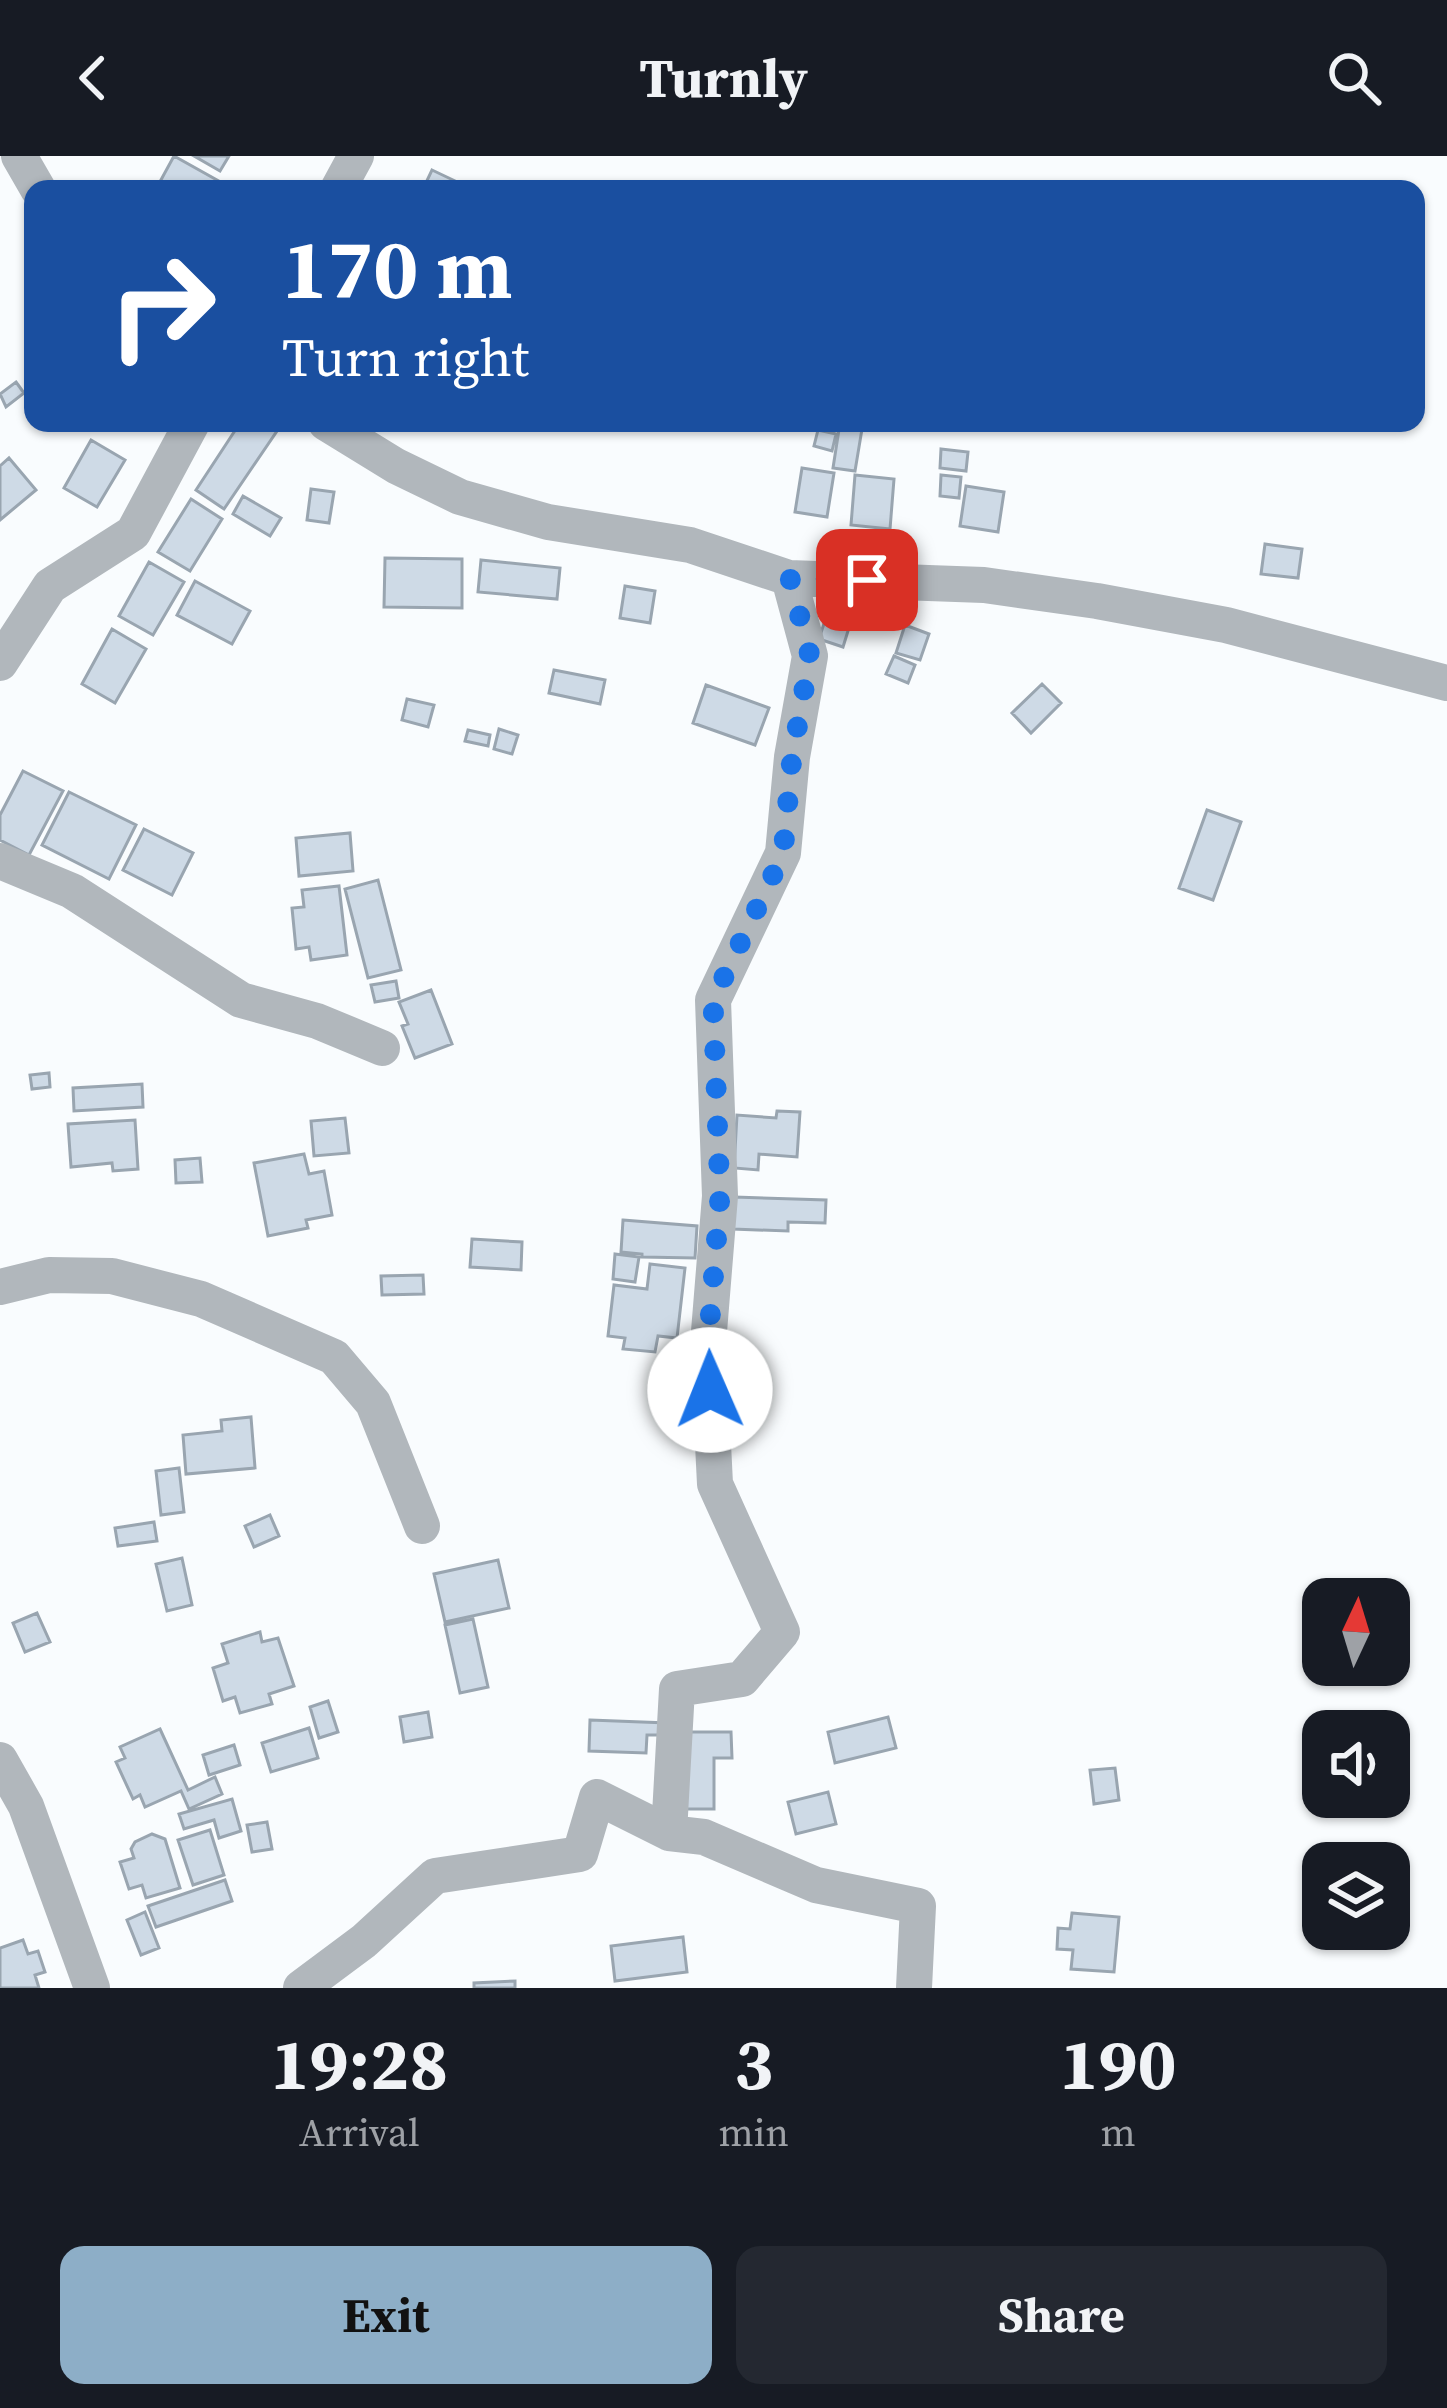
<!DOCTYPE html>
<style>
body{margin:0;font-family:"Source Serif 4",serif;background:#242831;color:#f1f3f6;height:100vh;display:flex;flex-direction:column;font-size:45px;white-space:nowrap}
*{box-sizing:border-box;margin:0}
p{font-size:39px;color:#9ea1a6}
.icon{flex:none;width:66px;height:66px;fill:none;stroke:currentColor;stroke-width:2;stroke-linecap:round;stroke-linejoin:round}
.map{position:relative;height:1832px;overflow:hidden}
.details{display:flex;flex-direction:column;background:#171b24;flex:1}
.details>*{flex:none}
.top-card{position:absolute;left:24px;top:24px;width:1401px;height:252px;border-radius:24px;box-shadow:0 3px 9px #0004;background:#1a4fa0;color:#fff;overflow:hidden}
.needle{width:78px;rotate:4deg}
.tools{position:absolute;left:1302px;top:1422px;display:grid;gap:24px}
.tools a{display:grid;place-items:center;width:108px;height:108px;border-radius:24px;background:#171b24;box-shadow:0 3px 9px #0004;font-size:60px}
.pin{position:absolute;display:grid;place-items:center;width:102px;height:102px;color:#fff;margin:-51px;border-radius:24px;box-shadow:0 6px 18px #0006}
.me{position:absolute;width:132px;margin:-66px;rotate:359deg;stroke-linejoin:round;filter:drop-shadow(0 0 9px #0008)}
.turn{display:flex;align-items:center;gap:42px;height:252px;padding:0 60px;font-size:54px}
.turn .icon{width:156px;height:156px;stroke-width:2.5}
.turn b{display:block;font-size:84px;line-height:102px}
.eta{display:flex;justify-content:space-evenly;align-items:center;height:204px;text-align:center}
.eta b{font-size:72px;font-weight:700;line-height:84px}
.primary-button{display:flex;gap:24px;margin-top:auto;padding:24px 60px}
.primary-button a{flex:1;height:138px;border-radius:24px;background:#8daec7;color:#111;font-size:48px;font-weight:700;line-height:138px;text-align:center}
.primary-button a+a{background:#242831;color:#f1f3f6}
header{display:flex;justify-content:space-between;align-items:center;height:156px;padding:0 60px;background:#171b24;font-size:54px;font-weight:700}
.map>svg:first-child{display:block}
.building{fill:#cedae6;stroke:#99a5b0;stroke-width:3}
.lines{fill:none;stroke-linecap:round;stroke-linejoin:round}
.minor{stroke:#b1b7bc;stroke-width:36}
.route{stroke:#1a73e8;stroke-width:21;stroke-dasharray:0 37.8}
</style>
<header><svg class="icon" aria-label="back" viewBox="0 0 24 24"><path d="M15 5l-7 7 7 7"/></svg>Turnly<svg class="icon" aria-label="search" viewBox="0 0 24 24"><circle cx="10" cy="10" r="6"/><path d="M15 15l6 6"/></svg></header>
<div class="map">
<svg width="1447" height="1832" viewBox="0 0 1447 1832">
<rect width="100%" height="100%" fill="#f9fcfe"/>
<path class="building" d="M174,0L233,33H156Z
M194,0H229L220,15Z
M432,14L472,33H423Z
M16,226L24,237L6,251L0,238Z
M240,267H272L279,272L224,353L196,334Z
M840,267H863L855,315L833,312Z
M818,274L836,278L832,295L814,290Z
M91,284L125,304L97,351L64,332Z
M941,293L968,296L966,315L940,312Z
M9,302L36,334L0,364V310Z
M802,312L834,317L827,361L795,356Z
M855,319L894,323L890,373L851,369Z
M941,319L961,321L959,342L940,340Z
M966,330L1004,336L998,376L960,370Z
M311,333L334,336L329,367L307,364Z
M243,340L281,362L270,380L233,358Z
M191,343L222,363L190,415L158,396Z
M1265,388L1302,393L1298,422L1261,418Z
M385,402L462,403V452L384,451Z
M481,404L560,412L557,443L478,436Z
M149,406L184,426L153,479L119,460Z
M195,425L250,455L232,488L177,459Z
M625,430L655,435L650,467L620,462Z
M834,434L858,441L852,462L828,455Z
M828,455L852,462L843,491L819,483Z
M905,469L929,478L920,504L896,497Z
M112,473L146,493L115,547L82,528Z
M894,500L915,509L908,527L886,518Z
M554,514L605,524L600,548L549,537Z
M1042,528L1061,547L1031,577L1012,557Z
M706,529L769,552L755,589L693,567Z
M407,543L434,549L428,571L402,564Z
M499,573L518,579L512,598L494,593Z
M468,574L490,579L488,590L465,585Z
M23,615L63,635L29,699L0,684V659Z
M69,636L136,669L109,723L42,689Z
M1207,654L1241,666L1213,744L1179,732Z
M144,673L193,697L172,739L123,714Z
M350,677L353,715L299,720L296,682Z
M378,724L401,814L368,822L345,733Z
M339,730L347,799L311,804L309,791L296,793L292,752L304,751L302,734Z
M396,825L399,842L375,846L371,829Z
M431,834L452,888L415,902L402,870L408,868L399,846Z
M49,917L50,931L32,933L30,919Z
M142,928L143,951L74,955L73,932Z
M777,955L800,956L797,1001L759,998L758,1014L734,1012L737,959L776,962Z
M345,962L349,997L314,1000L311,965Z
M135,964L138,1013L113,1015L112,1007L71,1011L68,968Z
M304,998L309,1018L324,1015L332,1059L306,1064L308,1072L268,1080L254,1007Z
M200,1002L202,1026L176,1027L175,1004Z
M734,1041L826,1044L825,1067L788,1066V1075L733,1073Z
M623,1064L697,1070L695,1102L642,1101V1098L621,1096Z
M472,1083L522,1086L521,1114L470,1111Z
M615,1098L639,1101L635,1126L613,1123Z
M650,1108L685,1112L677,1182L658,1180L655,1196L623,1193L625,1182L608,1180L614,1129L647,1133Z
M423,1119L424,1138L382,1139L381,1120Z
M251,1261L255,1312L186,1318L183,1279L222,1275L221,1264Z
M179,1312L184,1356L161,1359L156,1315Z
M270,1359L279,1380L254,1391L245,1370Z
M154,1366L157,1385L118,1390L115,1372Z
M182,1402L192,1449L167,1455L156,1408Z
M498,1404L509,1452L445,1466L434,1418Z
M37,1457L50,1486L25,1496L13,1467Z
M473,1463L488,1531L460,1537L445,1469Z
M260,1476L262,1486L278,1482L294,1530L269,1538L272,1548L240,1557L235,1541L223,1545L213,1512L228,1507L222,1488Z
M328,1545L338,1576L319,1582L310,1551Z
M428,1556L432,1581L404,1586L400,1561Z
M888,1561L896,1592L835,1607L828,1576Z
M590,1564L667,1567L666,1579H647L646,1597L589,1595Z
M309,1572L318,1602L271,1616L262,1587Z
M160,1573L188,1634L215,1621L222,1638L189,1653L181,1635L145,1651L140,1639L133,1643L116,1606L125,1602L120,1591Z
M679,1576H731L732,1602H714V1653H680Z
M234,1589L240,1609L209,1619L203,1599Z
M1115,1612L1119,1644L1094,1648L1090,1614Z
M828,1636L836,1668L796,1678L788,1646Z
M232,1643L241,1675L219,1682L214,1664L184,1673L179,1658Z
M267,1666L272,1693L252,1696L247,1669Z
M210,1674L224,1719L193,1729L178,1684Z
M152,1678L165,1683L180,1732L146,1742L142,1729L129,1733L120,1706L134,1702L131,1693L135,1686Z
M225,1724L232,1745L156,1771L148,1750Z
M145,1756L159,1792L141,1799L127,1764Z
M1072,1757L1119,1761L1114,1816L1071,1813L1073,1794L1057,1793L1058,1772L1070,1773Z
M683,1781L687,1816L615,1825L611,1790Z
M23,1784L28,1798L38,1795L45,1816L35,1819L39,1832H0V1792Z
M515,1825V1832H474V1827Z"/>
<g class="lines">
<path class="minor" d="M19,0L38,33
M338,33L356,0
M326,267L396,310L460,341L548,366L690,389L789,422L984,429L1097,445L1226,469L1447,527
M0,507L50,430L133,377L192,267
M0,705L72,735L241,844L317,865L382,892
M0,1131L49,1119L112,1120L201,1143L334,1201L373,1247L422,1370
M0,1604L26,1650L92,1832
M669,1677L677,1533L742,1523L782,1476L715,1328L708,1188L720,1040L713,844L783,697L792,601L810,500L789,422
M301,1832L364,1785L435,1720L580,1698L597,1641L669,1677L704,1681L816,1729L918,1750L914,1832"/>
</g>
<g class="lines">
<path class="route" d="M710,1234L708,1188L720,1040L713,844L783,698L792,601L810,500L790,422L867,424"/>
</g>
</svg>
<div class="tools">
<a><svg class="needle" viewBox="-14 -14 28 28"><path d="M0-13l5 13h-10z" fill="#e53935"/><path d="M0 13l5-13h-10z" fill="#9ea1a6"/></svg></a>
<a><svg class="icon" aria-label="sound" viewBox="0 0 24 24"><path d="M4 9h4l5-4v14l-5-4H4zM17 9q2 3 0 6"/></svg></a>
<a><svg class="icon" aria-label="layers" viewBox="0 0 24 24"><path d="M12 4l9 5-9 5-9-5zM3 14l9 5 9-5"/></svg></a>
</div>
<div class="pin" style="left:867px;top:424px;background:#d93025"><svg class="icon" aria-label="arrive" viewBox="0 0 24 24"><path d="M6 21V4h12l-3 4 3 4H6"/></svg></div>
<svg class="me" style="left:710px;top:1234px" viewBox="-20 -20 40 40"><circle r="19" fill="#fff"/><path d="M0-13L10 11 0 6-10 11z" fill="#1a73e8"/></svg>
<div class="top-card">
<div class="turn"><svg class="icon" aria-label="right" viewBox="0 0 24 24"><path d="M7 20v-9h11M14 6l5 5-5 5"/></svg><div><b>170 m</b>Turn right</div></div>
</div>
</div>
<section class="details">
<div class="eta">
<div><b>19:28</b><p>Arrival</p></div>
<div><b>3</b><p>min</p></div>
<div><b>190</b><p>m</p></div>
</div>
<div class="primary-button"><a>Exit</a><a>Share</a></div>
</section>
